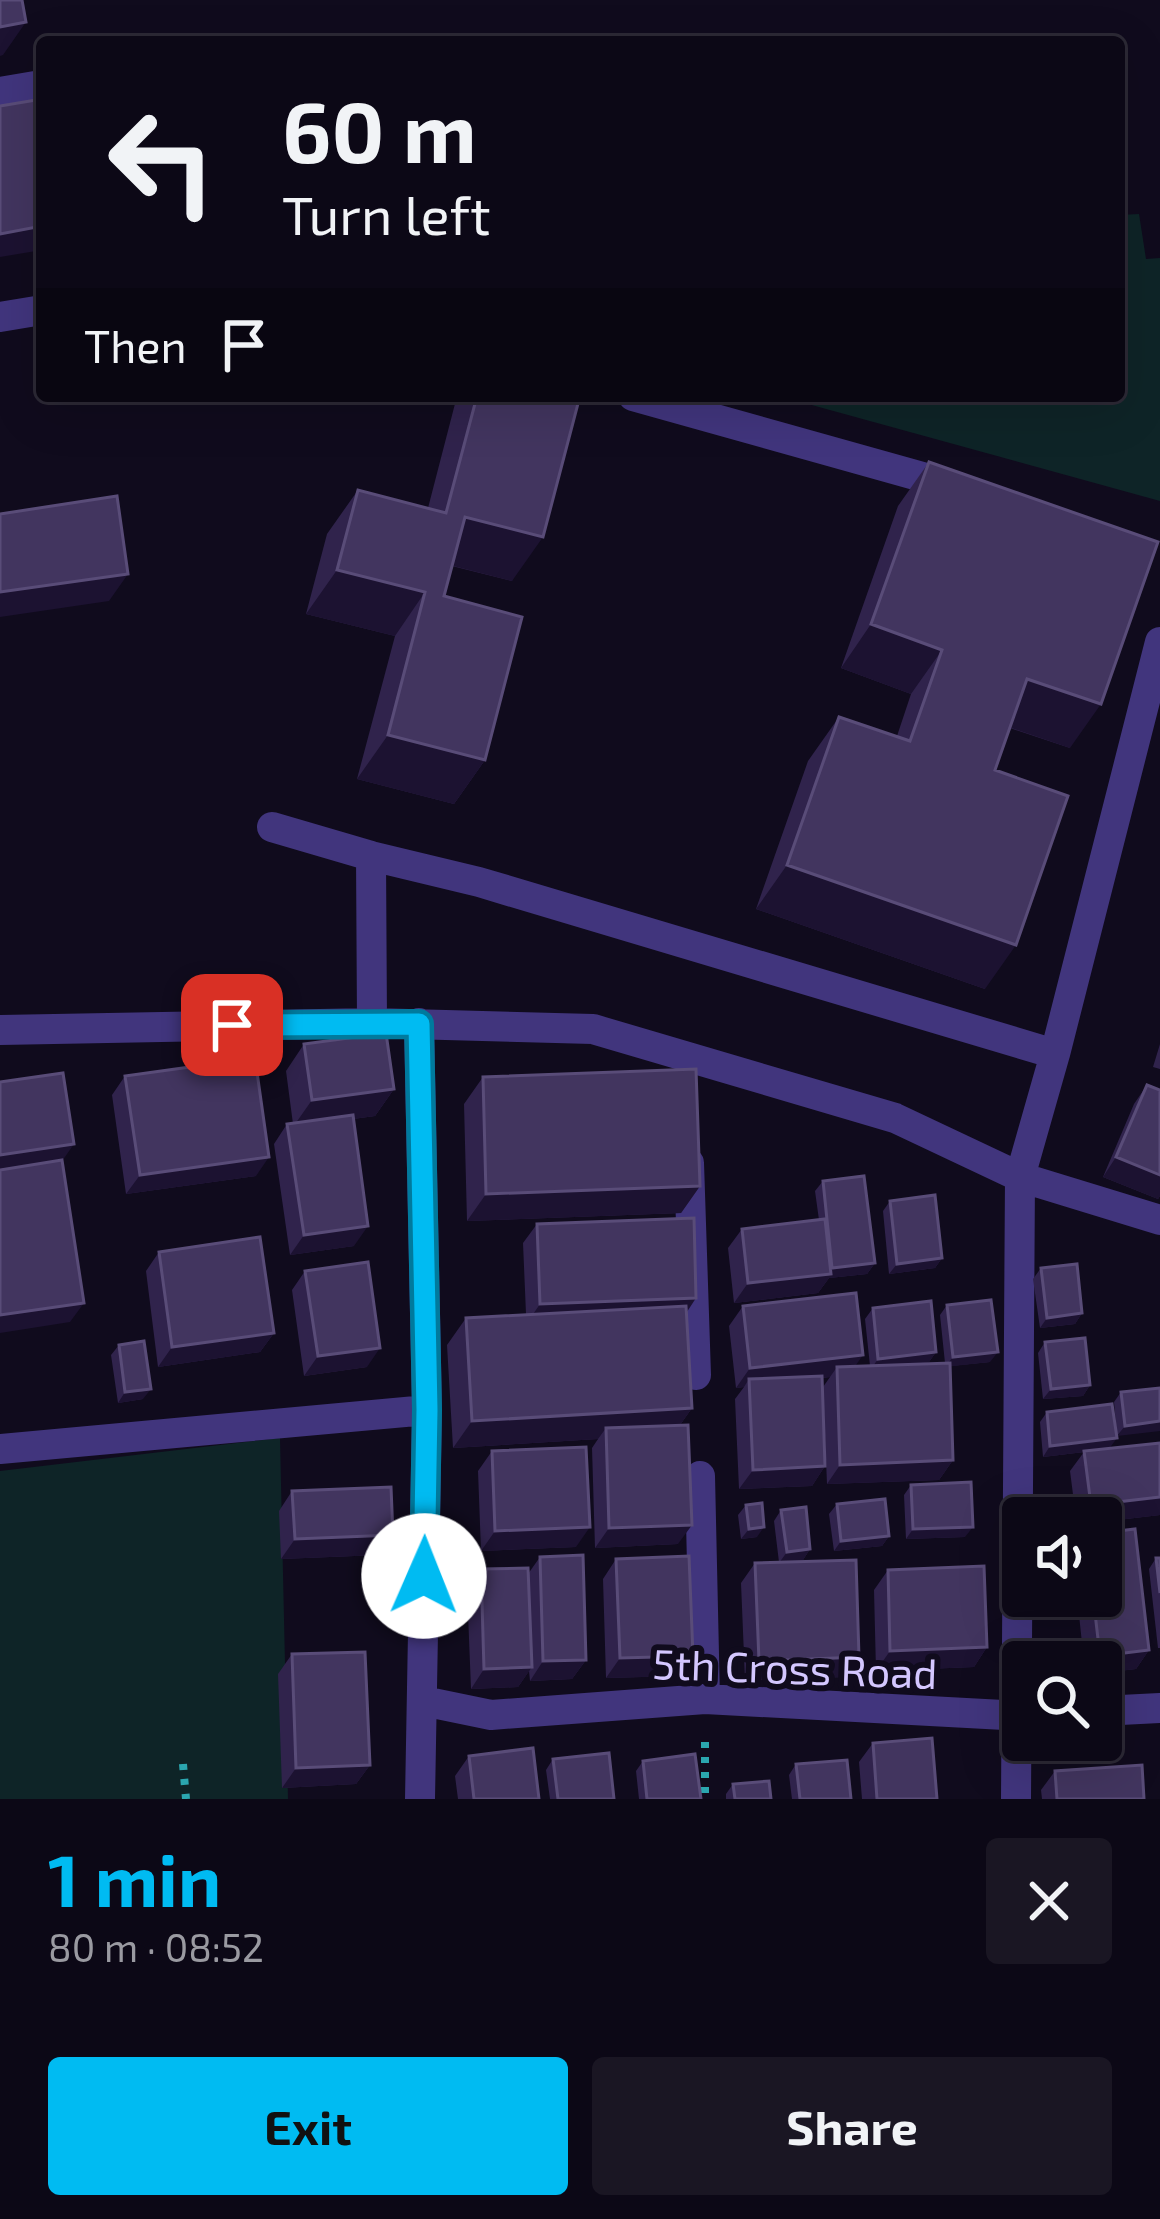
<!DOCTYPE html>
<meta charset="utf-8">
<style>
body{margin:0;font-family:"Exo 2",sans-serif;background:#1a1623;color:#f1f3f6;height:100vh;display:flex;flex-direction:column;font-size:45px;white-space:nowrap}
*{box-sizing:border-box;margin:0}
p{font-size:39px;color:#9a9aa1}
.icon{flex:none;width:66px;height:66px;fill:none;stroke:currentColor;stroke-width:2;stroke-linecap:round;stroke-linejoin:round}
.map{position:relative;height:1799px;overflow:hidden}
.drawer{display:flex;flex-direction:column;background:#0c0816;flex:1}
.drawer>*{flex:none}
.guide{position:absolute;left:36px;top:36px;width:1089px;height:366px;border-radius:12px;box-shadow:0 12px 48px #0002,0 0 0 3px #2c2935;background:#0c0816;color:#f1f3f6;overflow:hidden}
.fabs{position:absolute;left:1002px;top:1497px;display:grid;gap:24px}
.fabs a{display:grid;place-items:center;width:120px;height:120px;border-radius:12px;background:#0c0816;box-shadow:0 12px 48px #0002,0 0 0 3px #2c2935;font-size:60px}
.pin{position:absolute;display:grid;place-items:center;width:102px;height:102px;color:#fff;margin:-51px;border-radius:24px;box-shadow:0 6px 18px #0006}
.me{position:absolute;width:132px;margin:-66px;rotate:1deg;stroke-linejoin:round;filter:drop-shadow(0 0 9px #0008)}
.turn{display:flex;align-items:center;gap:42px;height:252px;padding:0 48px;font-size:54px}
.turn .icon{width:156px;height:156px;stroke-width:2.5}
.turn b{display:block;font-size:84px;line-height:102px}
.then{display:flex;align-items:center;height:114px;padding:0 48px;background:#0003;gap:24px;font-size:45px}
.round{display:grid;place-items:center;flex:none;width:126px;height:126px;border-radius:12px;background:#1a1623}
.overview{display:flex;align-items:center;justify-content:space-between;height:204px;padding:0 48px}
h1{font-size:72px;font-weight:700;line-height:90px;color:#00bbf2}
.primary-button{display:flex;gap:24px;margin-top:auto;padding:24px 48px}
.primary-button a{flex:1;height:138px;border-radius:12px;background:#00bbf2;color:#111;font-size:48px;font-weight:700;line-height:138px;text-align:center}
.primary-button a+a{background:#1a1623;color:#f1f3f6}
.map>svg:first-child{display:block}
.green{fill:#0e2427}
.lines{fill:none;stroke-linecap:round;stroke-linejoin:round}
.path{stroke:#2ba6af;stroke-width:8;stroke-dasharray:6 9;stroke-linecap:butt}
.minor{stroke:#41357d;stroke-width:30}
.wall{fill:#30234c}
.shaded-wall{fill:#1c1231}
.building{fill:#42355f;stroke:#594c78;stroke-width:3}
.route-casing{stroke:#007a9d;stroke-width:30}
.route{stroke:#00bbf2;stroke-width:21}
.labels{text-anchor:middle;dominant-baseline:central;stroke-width:12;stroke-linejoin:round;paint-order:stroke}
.street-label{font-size:42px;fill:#d4c7ff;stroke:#100b1d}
</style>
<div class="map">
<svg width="1160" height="1799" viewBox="0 0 1160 1799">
<rect width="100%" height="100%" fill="#100b1d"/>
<path class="green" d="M1139,214L1146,259L1160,258V501L779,396H1119V215Z
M280,1438L288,1799H0V1471Z"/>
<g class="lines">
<path class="path" d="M705,1742V1799
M183,1764L186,1799"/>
<path class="minor" d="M0,92L35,86
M0,317L42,310
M633,396L958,487
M272,827L371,856L372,1023
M371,856L479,882L1055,1054
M419,1023L427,1410L420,1799
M0,1030L372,1023L593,1029L895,1118L1020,1177L1160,1220
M689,1163L696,1375
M0,1449L427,1410
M700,1476L705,1699
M423,1701L491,1715L705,1699L1023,1716
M1101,1711L1160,1708
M1016,1799L1020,1177L1055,1054L1160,642"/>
</g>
<path class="wall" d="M457,396H580L512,581L452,566L444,596L485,760L454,804L357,779L395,636L306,614L327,534L358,490L428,508Z
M929,462L1070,748L1010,728L995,770L985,989L756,909L808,761L839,717L897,736L911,694L841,668L898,506Z
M304,1044L394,1089L375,1116L353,1119L354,1246L290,1255L274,1144L287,1124H293L286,1071Z
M1160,1044V1069L1153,1067Z
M125,1076L256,1176L126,1194L112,1095Z
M483,1077L700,1186L681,1213L467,1221L464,1104Z
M1147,1085L1160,1090V1196L1158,1199L1103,1177L1134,1104Z
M823,1181L875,1263L867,1274L829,1278L818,1293L734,1303L728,1248L742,1229L819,1220L815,1191Z
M890,1201L942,1258L935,1268L889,1274L883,1211Z
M537,1224L687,1312L692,1408L680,1425L678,1544L595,1548L592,1448L598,1439L453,1448L447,1345L466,1318L526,1314L523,1243Z
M159,1252L274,1333L260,1352L158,1367L146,1271Z
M1041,1268L1082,1313L1075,1324L1040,1328L1033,1279Z
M305,1271L367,1367L304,1376L292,1290Z
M947,1305L990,1362L950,1366L953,1460L939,1480L827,1484L823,1387L830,1377L822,1378L825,1466L812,1486L739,1489L735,1399L744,1387L736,1388L729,1326L743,1306L855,1366H870L865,1319L873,1308L936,1352L929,1362L910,1364L945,1363L940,1315Z
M1045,1342L1090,1385L1083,1396L1043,1399L1038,1353Z
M119,1345L143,1399L118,1403L111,1355Z
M1160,1388L1117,1436L1114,1402L1121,1392Z
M1047,1412L1110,1448L1160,1443V1515L1101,1522V1518H1076L1070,1471L1084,1452L1043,1457L1040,1422Z
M492,1451L576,1547L481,1551L478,1471Z
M911,1485L965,1537L906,1539L904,1495Z
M292,1491L393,1535L379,1555L281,1559L279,1511Z
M837,1504L889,1536L882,1546L834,1551L829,1514Z
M746,1505L757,1537L741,1539L738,1515Z
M781,1510L810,1549L803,1560L783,1562L846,1677L745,1680L741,1583L755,1563L779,1562L774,1521Z
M540,1557L586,1660L572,1679L530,1681L529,1671L518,1687L471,1689L467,1588L481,1569L528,1574Z
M1156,1558H1160V1648H1158L1149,1569Z
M616,1559L679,1676L606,1678L603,1579Z
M888,1570L987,1647L974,1667L876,1671L874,1590Z
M1077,1596H1101L1149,1650L1136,1669L1101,1673V1662H1084Z
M292,1654L370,1765L356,1784L282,1788L278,1674Z
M873,1743L937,1799H862L859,1762Z
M469,1756L539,1799H458L455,1776Z
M553,1759L614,1799H550L546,1770Z
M643,1761L701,1799H639L636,1771Z
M796,1764L851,1799H792L789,1775Z
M1055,1771L1144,1799H1042L1041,1790Z
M733,1784L771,1799H726V1794Z"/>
<path class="shaded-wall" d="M26,22L3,55L0,56V27Z
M42,226V250L0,257V234Z
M465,517L543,537L512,581L434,561Z
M337,570L425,592L395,636L306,614Z
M128,574L109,601L0,617V592Z
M871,624L942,650L911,694L841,668Z
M1027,679L1101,704L1070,748L997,723Z
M388,735L485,760L454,804L357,779Z
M787,865L1016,945L985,989L756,909Z
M394,1089L375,1116L293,1127L312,1100Z
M74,1144L60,1164L0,1172V1155Z
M269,1157L256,1176L126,1194L140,1175Z
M1116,1157L1160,1175V1196L1158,1199L1103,1177Z
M700,1186L681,1213L467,1221L486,1194Z
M368,1226L354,1246L290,1255L304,1235Z
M942,1258L935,1268L889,1274L897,1264Z
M875,1263L867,1274L829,1278L818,1293L734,1303L748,1283L828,1274L832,1268Z
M696,1298L683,1318L527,1323L540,1304Z
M84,1303L70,1322L0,1333V1315Z
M1082,1313L1075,1324L1040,1328L1047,1318Z
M274,1333L260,1352L158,1367L172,1347Z
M380,1348L367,1367L304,1376L318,1356Z
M936,1352L929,1362L871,1369L878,1359Z
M998,1352L990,1362L945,1367L953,1357Z
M863,1355L849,1375L837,1367L830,1377L749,1386V1379L744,1387L736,1388L750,1368Z
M1090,1385L1083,1396L1043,1399L1051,1389Z
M151,1389L143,1399L118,1403L125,1392Z
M692,1408L673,1435L606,1428L598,1439L453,1448L472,1421Z
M1160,1421V1431L1117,1436L1125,1426Z
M1117,1438L1109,1449L1043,1457L1050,1446Z
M953,1460L939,1480L827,1484L840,1465Z
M825,1466L812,1486L739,1489L753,1470Z
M1160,1497V1515L1101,1522V1518H1081L1091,1505Z
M692,1525L678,1544L595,1548L609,1528Z
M590,1527L576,1547L481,1551L495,1531Z
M764,1527L757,1537L741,1539L749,1529Z
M973,1527L965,1537L906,1539L913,1529Z
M393,1535L379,1555L281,1559L295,1539Z
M889,1536L882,1546L834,1551L841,1541Z
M810,1549L803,1560L779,1563L787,1552Z
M987,1647L974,1667L876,1671L890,1651Z
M1149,1650L1136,1669L1101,1673V1662H1095L1100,1656Z
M693,1656L679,1676L606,1678L620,1658Z
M859,1657L846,1677L745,1680L759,1661Z
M586,1660L572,1679L530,1681L543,1661Z
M532,1667L518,1687L471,1689L484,1669Z
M370,1765L356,1784L282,1788L296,1768Z"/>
<path class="building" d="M0,0H22L26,22L0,27Z
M42,99V226L0,234V106Z
M477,396H580L543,537L465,517L444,596L522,617L485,760L388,735L425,592L337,570L358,490L446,513Z
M929,462L1158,542L1101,704L1027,679L995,770L1068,796L1016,945L787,865L839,717L910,741L942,650L871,624Z
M117,496L128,574L0,592V514Z
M386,1033L394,1089L312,1100L304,1044Z
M255,1058L269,1157L140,1175L125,1076Z
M696,1069L700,1186L486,1194L483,1077Z
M63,1073L74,1144L0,1155V1082Z
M1147,1085L1160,1090V1175L1116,1157Z
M353,1115L368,1226L304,1235L287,1124Z
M62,1160L84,1303L0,1315V1170Z
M864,1176L875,1263L832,1268L823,1181Z
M935,1195L942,1258L897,1264L890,1201Z
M694,1218L696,1298L540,1304L537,1224Z
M825,1219L831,1274L748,1283L742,1229Z
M260,1237L274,1333L172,1347L159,1252Z
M368,1262L380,1348L318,1356L305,1271Z
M1077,1264L1082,1313L1047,1318L1041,1268Z
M856,1293L863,1355L750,1368L743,1306Z
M991,1300L998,1352L953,1357L947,1305Z
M931,1301L936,1352L878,1359L873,1308Z
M686,1306L692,1408L472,1421L466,1318Z
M1085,1338L1090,1385L1051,1389L1045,1342Z
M144,1341L151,1389L125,1392L119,1345Z
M950,1363L953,1460L840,1465L837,1367Z
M822,1376L825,1466L753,1470L749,1379Z
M1160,1388V1421L1125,1426L1121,1392Z
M1112,1404L1117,1438L1050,1446L1047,1412Z
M688,1425L692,1525L609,1528L606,1428Z
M1160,1443V1497L1091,1505L1084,1451Z
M586,1447L590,1527L495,1531L492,1451Z
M971,1482L973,1527L913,1529L911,1485Z
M391,1487L393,1535L295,1539L292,1491Z
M885,1499L889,1536L841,1541L837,1504Z
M762,1503L764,1527L749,1529L746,1505Z
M806,1507L810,1549L787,1552L781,1510Z
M1135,1529L1149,1650L1100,1656L1093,1596H1101V1533Z
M583,1555L586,1660L543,1661L540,1557Z
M689,1556L693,1656L620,1658L616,1559Z
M1156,1558H1160V1593Z
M856,1560L859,1657L759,1661L755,1563Z
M984,1566L987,1647L890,1651L888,1570Z
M528,1568L532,1667L484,1669L481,1569Z
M365,1652L370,1765L296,1768L292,1654Z
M932,1738L937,1799H877L873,1743Z
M533,1748L539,1799H474L469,1756Z
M609,1753L614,1799H558L553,1759Z
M695,1754L701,1799H647L643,1761Z
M847,1760L851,1799H800L796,1764Z
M1142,1765L1144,1799H1057L1055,1771Z
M769,1781L771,1799H735L733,1784Z"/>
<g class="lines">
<defs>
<path id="route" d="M232,1025L419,1024L427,1410L424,1576"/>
</defs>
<use href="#route" class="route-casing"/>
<use href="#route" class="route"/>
</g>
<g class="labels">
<g class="street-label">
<text transform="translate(795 1667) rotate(2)">5th Cross Road</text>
</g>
</g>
</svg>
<div class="fabs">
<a><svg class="icon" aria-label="sound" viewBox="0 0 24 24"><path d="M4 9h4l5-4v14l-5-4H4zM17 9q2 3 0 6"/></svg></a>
<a><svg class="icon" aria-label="search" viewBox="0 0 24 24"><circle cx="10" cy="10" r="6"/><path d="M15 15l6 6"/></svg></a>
</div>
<div class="pin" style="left:232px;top:1025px;background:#d93025"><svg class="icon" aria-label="arrive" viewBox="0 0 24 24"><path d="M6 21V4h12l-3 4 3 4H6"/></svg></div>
<svg class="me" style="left:424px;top:1576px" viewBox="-20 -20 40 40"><circle r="19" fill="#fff"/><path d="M0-13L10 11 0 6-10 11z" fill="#00bbf2"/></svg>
<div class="guide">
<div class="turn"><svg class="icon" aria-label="left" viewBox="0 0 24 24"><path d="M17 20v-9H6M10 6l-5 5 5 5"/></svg><div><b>60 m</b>Turn left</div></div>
<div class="then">Then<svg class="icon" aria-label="arrive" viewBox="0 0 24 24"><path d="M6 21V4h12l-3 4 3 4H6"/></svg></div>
</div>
</div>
<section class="drawer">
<div class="overview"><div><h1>1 min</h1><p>80 m · 08:52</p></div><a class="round"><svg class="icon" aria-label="close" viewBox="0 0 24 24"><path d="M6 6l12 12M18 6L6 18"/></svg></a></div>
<div class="primary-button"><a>Exit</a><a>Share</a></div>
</section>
